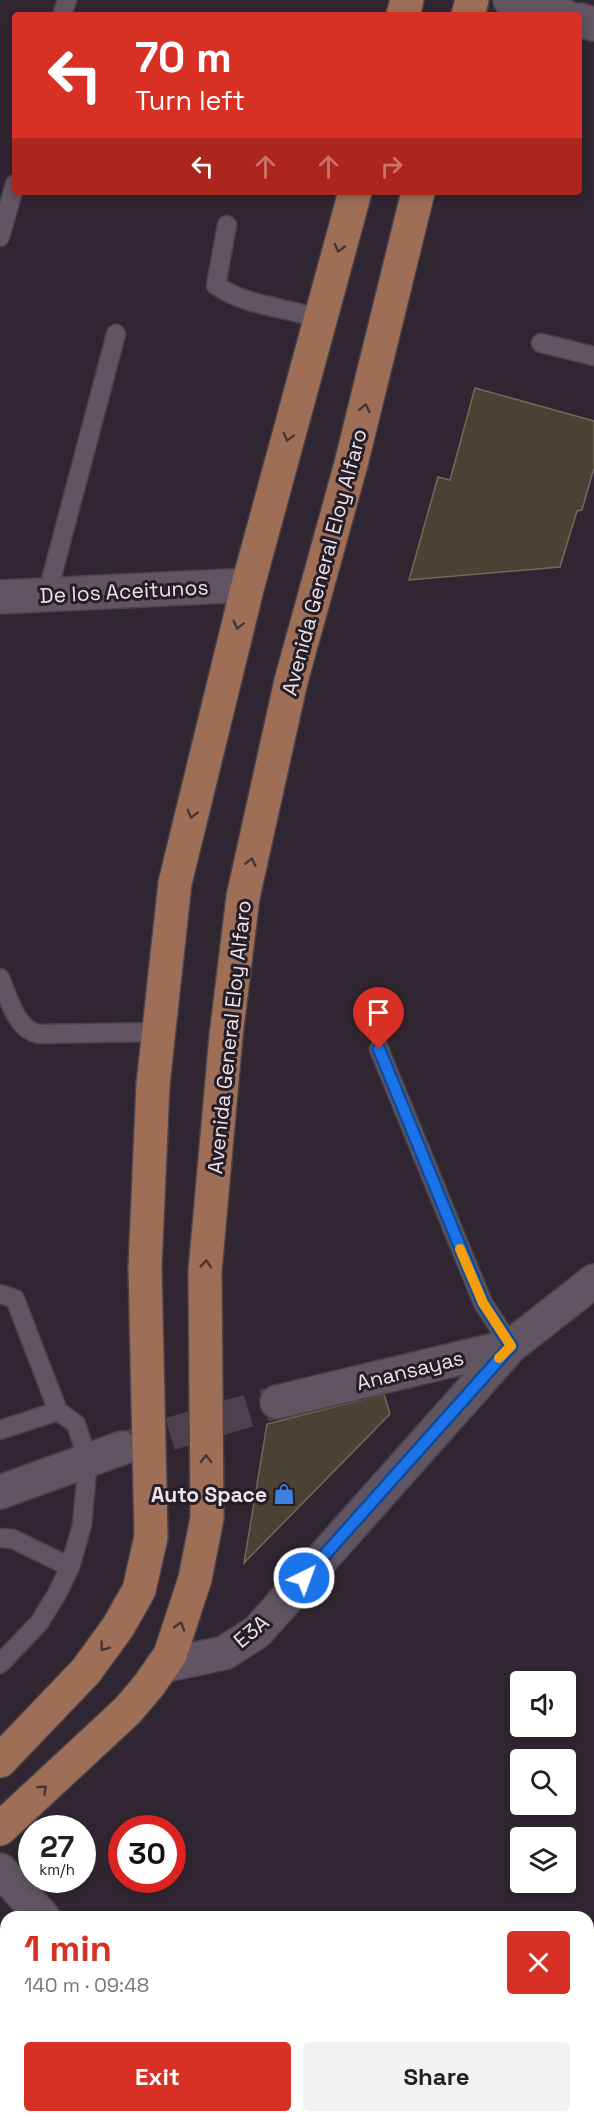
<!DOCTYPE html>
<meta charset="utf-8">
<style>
body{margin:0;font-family:"Space Grotesk",sans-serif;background:#f2f2f2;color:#202124;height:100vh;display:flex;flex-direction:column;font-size:22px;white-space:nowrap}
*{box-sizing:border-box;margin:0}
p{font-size:20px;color:#757577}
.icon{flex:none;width:33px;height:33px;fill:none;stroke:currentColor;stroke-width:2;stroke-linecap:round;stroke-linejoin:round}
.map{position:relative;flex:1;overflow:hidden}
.details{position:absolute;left:0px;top:1911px;width:594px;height:212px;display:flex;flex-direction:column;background:#fff;border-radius:18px 18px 0 0;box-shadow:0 3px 9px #0003}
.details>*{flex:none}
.top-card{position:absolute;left:12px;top:12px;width:570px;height:183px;border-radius:6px;box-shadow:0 3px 9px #0003;background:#d93025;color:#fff;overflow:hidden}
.buttons{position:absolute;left:510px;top:1671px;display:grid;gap:12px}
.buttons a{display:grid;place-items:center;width:66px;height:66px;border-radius:6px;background:#fff;box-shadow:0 3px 9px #0003;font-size:30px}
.speed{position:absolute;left:18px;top:1815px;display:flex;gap:12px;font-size:30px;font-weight:700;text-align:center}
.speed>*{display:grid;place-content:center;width:78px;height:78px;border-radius:50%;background:#fff;box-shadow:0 3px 9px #0003;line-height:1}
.speed small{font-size:15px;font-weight:400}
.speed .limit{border:9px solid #d22;background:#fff;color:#111}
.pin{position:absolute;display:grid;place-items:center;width:51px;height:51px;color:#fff;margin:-62px -26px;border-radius:50% 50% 50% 0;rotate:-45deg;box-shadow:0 0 6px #0007}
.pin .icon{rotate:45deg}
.me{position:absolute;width:66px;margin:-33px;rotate:42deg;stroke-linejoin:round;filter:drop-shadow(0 0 4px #0008)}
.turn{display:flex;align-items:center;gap:21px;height:126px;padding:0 24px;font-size:27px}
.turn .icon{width:78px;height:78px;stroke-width:2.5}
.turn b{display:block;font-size:42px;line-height:51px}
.lanes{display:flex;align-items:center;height:57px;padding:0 24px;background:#0003;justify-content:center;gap:30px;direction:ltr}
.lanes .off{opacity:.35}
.round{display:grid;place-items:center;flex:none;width:63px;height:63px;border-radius:6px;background:#f2f2f2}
.overview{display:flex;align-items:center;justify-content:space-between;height:102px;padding:0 24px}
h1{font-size:36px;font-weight:700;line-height:45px;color:#d93025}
.button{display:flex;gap:12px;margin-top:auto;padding:12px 24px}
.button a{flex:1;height:69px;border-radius:6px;background:#d93025;color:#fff;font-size:24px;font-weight:700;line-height:69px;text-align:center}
.button a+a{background:#f2f2f2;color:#202124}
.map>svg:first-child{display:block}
.building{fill:#4b4235;stroke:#73695b;stroke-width:1.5}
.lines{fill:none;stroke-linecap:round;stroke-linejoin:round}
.minor-tunnel{stroke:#4c424d;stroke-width:33;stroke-dasharray:33 16;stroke-linecap:butt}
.service-casing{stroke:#4a424b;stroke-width:21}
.minor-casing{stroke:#4a424b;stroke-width:36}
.tertiary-casing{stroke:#4a424b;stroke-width:36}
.primary-casing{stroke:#4a424b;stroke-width:36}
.service{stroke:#605561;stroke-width:18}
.minor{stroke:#605561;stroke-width:33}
.tertiary{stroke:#605561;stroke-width:33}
.primary{stroke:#9e6e57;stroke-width:33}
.oneway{stroke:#4a3535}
.route-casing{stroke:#114b97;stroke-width:15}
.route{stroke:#1a73e8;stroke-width:10}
.slow{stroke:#f59e0b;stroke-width:10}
.labels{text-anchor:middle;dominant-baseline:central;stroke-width:6;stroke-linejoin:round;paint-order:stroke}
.street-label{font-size:21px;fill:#eae3eb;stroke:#261d27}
.poi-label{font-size:21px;font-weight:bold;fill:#eae3eb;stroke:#261d27;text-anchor:end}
</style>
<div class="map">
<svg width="594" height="2122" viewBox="0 0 594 2122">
<rect width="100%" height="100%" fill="#302631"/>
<path class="building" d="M475,388L594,421V468L582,510L577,511L560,567L409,580L438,477L450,480Z
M384,1394L390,1414L244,1563L267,1424Z"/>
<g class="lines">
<path class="minor-tunnel" d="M123,1448L277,1402"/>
<defs>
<path id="service" d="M62,15L67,0
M227,225L216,285C244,306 286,307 320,319
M0,237L15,184
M541,343L594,356
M47,595L116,334
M0,978C9,998 15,1028 38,1034L159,1032
M379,1049L483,1303L511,1346
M0,1294L15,1299L58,1411
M0,1430L58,1411L76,1424L88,1460L82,1525L70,1567L57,1594L39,1623L0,1664
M0,1538L13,1539L70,1567"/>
<path id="minor" d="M0,597L248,585
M277,1402L511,1346L594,1281
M0,1492L122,1448
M162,1666L224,1653L257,1632L511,1346
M0,1870L43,1917
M229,2116L234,2122
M78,2122L83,2116"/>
<path id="tertiary" d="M510,0L563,15
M579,20L594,24"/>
<path id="primary" d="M403,15L407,0
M468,15L472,0
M0,1761L86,1671L118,1627L139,1590L151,1537L145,1267L153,1084L175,883L248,585L355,192
M0,1829L128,1710L149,1685L170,1655L195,1579L207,1518L205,1271L226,1036L243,897L291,681L351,464L418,192"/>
</defs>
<use href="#service" class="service-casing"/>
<use href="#minor" class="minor-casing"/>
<use href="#tertiary" class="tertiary-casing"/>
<use href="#primary" class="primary-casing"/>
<use href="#service" class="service"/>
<use href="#minor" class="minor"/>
<use href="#tertiary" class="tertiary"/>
<use href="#primary" class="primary"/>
</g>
<defs><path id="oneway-chevron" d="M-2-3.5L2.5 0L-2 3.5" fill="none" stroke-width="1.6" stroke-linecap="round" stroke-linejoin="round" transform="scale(1.5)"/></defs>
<g class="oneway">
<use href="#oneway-chevron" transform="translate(339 248) rotate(105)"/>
<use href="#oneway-chevron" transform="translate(365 408) rotate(-77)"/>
<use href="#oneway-chevron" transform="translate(288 437) rotate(105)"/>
<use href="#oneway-chevron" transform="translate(238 625) rotate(104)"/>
<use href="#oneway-chevron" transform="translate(192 814) rotate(104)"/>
<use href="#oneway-chevron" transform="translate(251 862) rotate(-77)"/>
<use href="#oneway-chevron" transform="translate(206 1264) rotate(-86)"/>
<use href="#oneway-chevron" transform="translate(206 1459) rotate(-90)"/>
<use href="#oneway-chevron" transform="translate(180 1626) rotate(-72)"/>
<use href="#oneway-chevron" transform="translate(104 1647) rotate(126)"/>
<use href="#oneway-chevron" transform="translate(43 1789) rotate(-43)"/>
</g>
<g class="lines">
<defs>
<path id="route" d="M304,1578L511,1346L483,1303L379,1049"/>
</defs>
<use href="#route" class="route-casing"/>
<use href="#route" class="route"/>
<path class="slow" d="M460,1249L483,1303L511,1346L499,1358"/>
</g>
<defs>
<symbol id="shop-bare" viewBox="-9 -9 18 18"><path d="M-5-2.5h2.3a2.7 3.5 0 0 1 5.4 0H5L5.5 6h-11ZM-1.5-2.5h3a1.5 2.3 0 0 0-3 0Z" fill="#3f7fe0" stroke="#261d27" stroke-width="2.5" paint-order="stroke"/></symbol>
</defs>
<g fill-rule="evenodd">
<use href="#shop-bare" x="269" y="1479" width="30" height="30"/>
</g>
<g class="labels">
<g class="street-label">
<text transform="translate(324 562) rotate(-75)">Avenida General Eloy Alfaro</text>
<text transform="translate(124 591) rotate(-3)">De los Aceitunos</text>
<text transform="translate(229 1037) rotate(-84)">Avenida General Eloy Alfaro</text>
<text transform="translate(410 1370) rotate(-14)">Anansayas</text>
<text transform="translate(251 1631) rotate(-40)">E3A</text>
</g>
<g class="poi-label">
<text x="267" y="1494">Auto Space</text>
</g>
</g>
</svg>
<div class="buttons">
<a><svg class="icon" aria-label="sound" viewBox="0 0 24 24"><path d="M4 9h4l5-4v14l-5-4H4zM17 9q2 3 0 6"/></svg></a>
<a><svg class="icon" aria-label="search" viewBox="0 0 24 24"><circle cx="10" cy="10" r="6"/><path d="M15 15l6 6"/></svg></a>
<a><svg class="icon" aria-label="layers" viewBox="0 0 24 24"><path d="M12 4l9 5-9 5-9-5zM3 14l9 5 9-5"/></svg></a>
</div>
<div class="speed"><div>27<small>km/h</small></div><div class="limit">30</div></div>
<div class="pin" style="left:379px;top:1049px;background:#d93025"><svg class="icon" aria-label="arrive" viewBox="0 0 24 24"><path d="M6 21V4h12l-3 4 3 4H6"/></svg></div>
<svg class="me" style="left:304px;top:1578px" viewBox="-20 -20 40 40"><circle r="17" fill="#1a73e8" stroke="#fff" stroke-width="3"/><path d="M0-11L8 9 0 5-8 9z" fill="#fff"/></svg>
<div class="top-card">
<div class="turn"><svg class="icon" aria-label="left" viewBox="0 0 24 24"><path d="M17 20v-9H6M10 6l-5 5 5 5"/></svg><div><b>70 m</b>Turn left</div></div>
<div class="lanes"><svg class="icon" aria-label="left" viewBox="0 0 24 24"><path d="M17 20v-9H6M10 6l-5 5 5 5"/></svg><svg class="icon off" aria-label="ahead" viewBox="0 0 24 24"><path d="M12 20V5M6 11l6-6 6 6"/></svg><svg class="icon off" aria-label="ahead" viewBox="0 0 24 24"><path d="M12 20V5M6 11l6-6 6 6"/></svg><svg class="icon off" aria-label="right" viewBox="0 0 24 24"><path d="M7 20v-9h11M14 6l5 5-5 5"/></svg></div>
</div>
<section class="details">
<div class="overview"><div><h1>1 min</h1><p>140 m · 09:48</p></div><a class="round" style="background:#d93025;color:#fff"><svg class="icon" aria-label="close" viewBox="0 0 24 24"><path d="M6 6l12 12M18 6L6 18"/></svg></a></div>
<div class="button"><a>Exit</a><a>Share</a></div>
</section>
</div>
